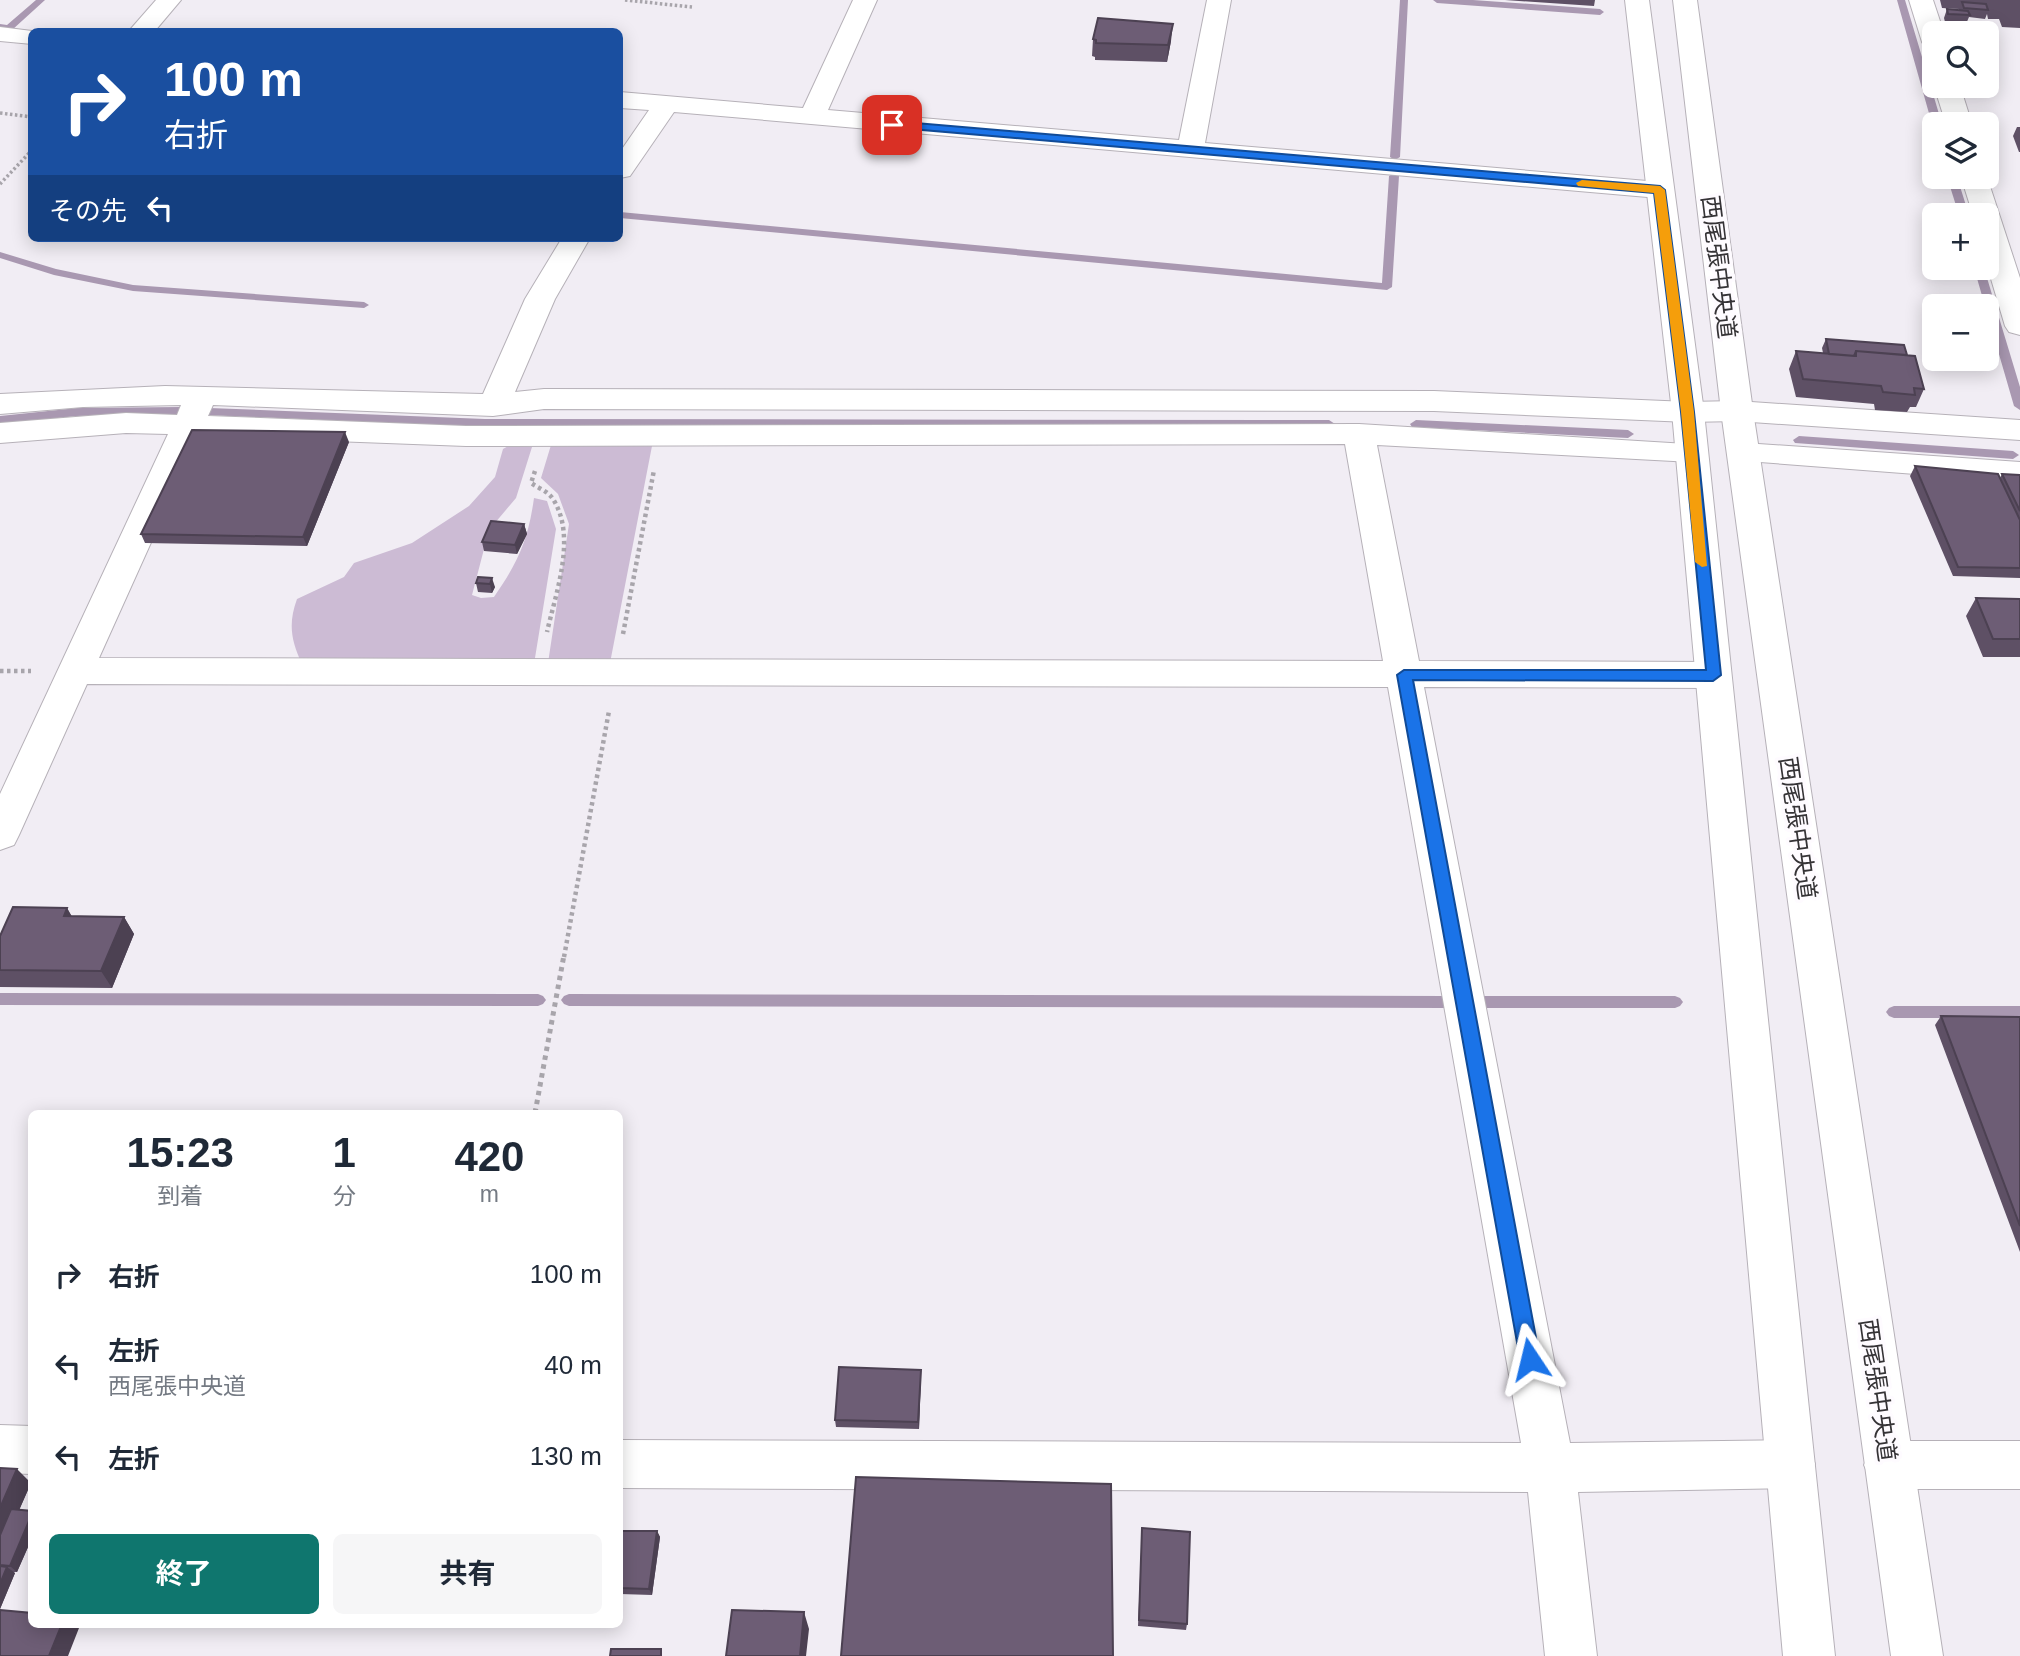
<!DOCTYPE html>
<html lang="ja">
<meta charset="utf-8">
<style>
body{margin:0;font-family:Helvetica,"Noto Sans JP",sans-serif;background:#f6f6f7;color:#1f2937;height:100vh;display:flex;flex-direction:column;font-size:26px;white-space:nowrap}
*{box-sizing:border-box;margin:0}
p{font-size:23px;color:#747a83}
.icon{flex:none;width:38px;height:38px;fill:none;stroke:currentColor;stroke-width:2;stroke-linecap:round;stroke-linejoin:round}
.map{position:relative;flex:1;overflow:hidden}
.details{position:absolute;left:28px;top:1110px;width:595px;height:518px;display:flex;flex-direction:column;background:#fff;border-radius:10px;box-shadow:0 4px 18px #0003}
.details>*{flex:none}
.hud{position:absolute;left:28px;top:28px;width:595px;height:214px;border-radius:10px;box-shadow:0 4px 18px #0003;background:#1a4fa0;color:#fff;overflow:hidden}
.buttons{position:absolute;left:1922px;top:21px;display:grid;gap:14px}
.buttons a{display:grid;place-items:center;width:77px;height:77px;border-radius:10px;background:#fff;box-shadow:0 4px 18px #0003;font-size:35px}
.pin{position:absolute;display:grid;place-items:center;width:60px;height:60px;color:#fff;margin:-30px;border-radius:14px;box-shadow:0 4px 10px #0006}
.me{position:absolute;width:77px;margin:-38px;rotate:350deg;stroke-linejoin:round;filter:drop-shadow(0 0 5px #0008)}
.turn{display:flex;align-items:center;gap:24px;height:147px;padding:0 21px;font-size:32px}
.turn .icon{width:91px;height:91px;stroke-width:2.5}
.turn b{display:block;font-size:49px;line-height:60px}
.then{display:flex;align-items:center;height:66px;padding:0 21px;background:#0003;gap:14px;font-size:26px}
.eta{display:flex;justify-content:space-evenly;align-items:center;height:119px;text-align:center}
.eta b{font-size:42px;font-weight:700;line-height:49px}
.button{display:flex;gap:14px;margin-top:auto;padding:14px 21px}
.button a{flex:1;height:80px;border-radius:10px;background:#0f766e;color:#fff;font-size:28px;font-weight:700;line-height:80px;text-align:center}
.button a+a{background:#f6f6f7;color:#1f2937}
ul{padding:0;list-style:none}
li{display:flex;align-items:center;gap:21px;height:91px;padding:0 21px}
li div{flex:1}
li b{display:block;font-size:26px}
li em{font-style:normal}
.map>svg:first-child{display:block}
.green{fill:#ccbbd4}
.lines{fill:none;stroke-linecap:round;stroke-linejoin:round}
.stream{fill:#a998b1;fill-rule:evenodd}
.minor-casing{stroke:#b6b1b8;stroke-width:2}
.major-casing{stroke:#b6b1b8;stroke-width:2}
.path-far2{stroke:#a8a5ab;stroke-width:3.5;stroke-dasharray:2.5 2.5;stroke-linecap:butt}
.path-far1{stroke:#a8a5ab;stroke-width:4.5;stroke-dasharray:3.5 3.5;stroke-linecap:butt}
.path{stroke:#a8a5ab;stroke-width:5;stroke-dasharray:4.5 4.5;stroke-linecap:butt}
.minor{fill:#fff;fill-rule:evenodd}
.major{fill:#fff;fill-rule:evenodd}
.wall{fill:#5e5065}
.shaded-wall{fill:#4c4152}
.building{fill:#6d5d75;stroke:#4c4152;stroke-width:2}
.route{fill:#1a73e8;stroke:#114b97;stroke-width:2}
.slow{fill:#f59e0b}
.labels{text-anchor:middle;dominant-baseline:central;stroke-width:7;stroke-linejoin:round;paint-order:stroke}
.street-label{font-size:24px;fill:#353336;stroke:#fefbff}
</style>
<div class="map">
<svg width="2020" height="1656" viewBox="0 0 2020 1656">
<rect width="100%" height="100%" fill="#f1edf4"/>
<path class="green" d="M510,445L532,447L516,498L489,530L472,595L481,598L494,597C518,562 528,541 534,498L547,501L556,529L534,664H302C291,640 288,624 297,599L344,577L354,563L412,543L469,506L495,477L503,449Z
M551,445L652,446L610,663H548L569,524L558,494L541,478Z"/>
<g class="lines">
<path class="stream" d="M36,0H45L12,30H0V24L7,25Z
M1400,0H1408L1400,157L1395,160L1390,157Z
M1433,0H1473L1600,9L1604,12L1600,15L1437,3Z
M1897,0H1905L1942,124H1934V126L1932,124Z
M1394,173L1399,176L1392,287L1387,290L620,218V212L1382,283L1389,176Z
M1947,177H1957L1969,215H1959Z
M0,252L56,269L133,285L364,302L369,305L364,308L133,291L54,275L0,258Z
M1974,268H1984L2020,387V410L2014,406Z
M181,407L185,408V414L77,416L0,424V416L77,408Z
M209,408L485,419L1329,420L1335,424L1329,428L485,427L205,415L203,412Z
M1416,420L1628,430L1634,434L1628,438L1412,427L1410,424Z
M1799,436L2013,451L2019,455L2013,459L1795,443L1793,440Z
M0,993L538,994L543,996L546,1000L543,1004L538,1006L0,1005Z
M569,994L1444,996L1449,998L1452,1002L1449,1006L1444,1008L569,1006L564,1004L561,1000L564,996Z
M1477,996H1675L1680,998L1683,1002L1680,1006L1675,1008H1477L1472,1006L1469,1002L1472,998Z
M1894,1006H2020V1018H1894L1889,1016L1886,1012L1889,1008Z"/>
<defs>
<path id="minor" d="M156,0H181L154,32H128Z
M853,0H877L828,110L1179,140L1207,0H1231L1205,143L1659,182L1669,184L1673,190L1669,196L1659,198L674,112L630,176L620,178V152L649,110L620,108V92L803,108Z
M1909,0H1933L1944,33H1934V49L1925,47L1922,42Z
M0,27L40,32H32V44L0,41Z
M1934,86H1960L1972,124H1946Z
M1986,174L2020,278V335L2009,332L2005,326L1986,262V215H1973L1961,177H1986Z
M562,238H590L555,299L515,392L544,389L1434,391L1688,402L1737,401L2020,420V440L1737,421L1688,422L1434,411L544,409L493,416L213,405L208,416L466,426L1359,424L1703,445L1708,452L1703,459L1692,462L1377,445L1419,661L1713,662L1726,666L1731,675L1726,684L1713,688L1424,687L1570,1443L1790,1440L1807,1447L1815,1464L1807,1481L1790,1488L1578,1492L1597,1656H1545L1528,1492L620,1488V1440L1521,1443L1388,687L87,684L19,835L14,845L0,850V794L168,434L126,433L0,443V423L126,413L177,415L181,405L83,407L0,414V394L165,386L483,394L525,299ZM199,436L466,446L1345,444L1383,661L99,658Z
M1744,443L2020,462V482L1733,460L1728,453L1733,446Z
M0,1425L32,1426V1474L0,1473Z
M1889,1441H2020V1489H1889L1872,1482L1864,1465L1872,1448Z"/>
<path id="major" d="M1625,0H1649L1704,412L1835,1656H1783L1672,412Z
M1673,0H1697L1753,411L1943,1656H1891L1721,411Z"/>
</defs>
<use href="#minor" class="minor-casing"/>
<use href="#major" class="major-casing"/>
<path class="path-far2" d="M625,0L692,7
M0,113L32,117
M0,184L32,150"/>
<path class="path-far1" d="M535,471L531,483C538,488 548,491 553,499C577,537 556,592 547,632
M623,634L654,470
M0,671H31
M564,957L609,711"/>
<path class="path" d="M535,1113L564,955"/>
<use href="#minor" class="minor"/>
<use href="#major" class="major"/>
</g>
<path class="wall" d="M1505,0H1595L1594,6Z
M1940,0H2020V28L2002,27L1999,19H1988L1987,14L1985,19L1969,17L1966,24L1945,22L1944,18L1947,9L1959,10V9L1942,8Z
M1093,39L1171,41L1167,62L1095,60V57L1092,56Z
M2017,127H2020V152H2019L2013,136Z
M1826,339L1907,355L1924,389L1916,407H1910L1907,412L1875,410L1874,404L1796,397L1789,369L1796,351L1823,353L1822,348Z
M349,442L307,546L145,543L141,534Z
M1915,466L2000,478L2002,474L2020,475V578L1953,576L1910,476Z
M524,524L527,534L517,554L484,551L482,542Z
M478,577L495,587L492,593L478,592L476,583Z
M1976,598L2020,599V657H1983L1966,616Z
M67,908L71,916L124,917L134,934L112,988L0,987V936Z
M1941,1016L2020,1017V1252L1935,1025Z
M921,1370L919,1429L836,1427L835,1420Z
M0,1468L31,1483L19,1510L32,1511V1538L17,1572H13L15,1573L0,1609Z
M1142,1528L1187,1624L1186,1630L1138,1626Z
M620,1531H657L660,1537L652,1595L620,1594Z"/>
<path class="shaded-wall" d="M1173,24L1171,41L1167,62L1168,45Z
M345,432L349,442L307,546L303,537Z
M524,524L527,534L517,554L515,545Z
M492,578L495,587L492,593L490,584Z
M67,908L77,925L64,916Z
M124,917L134,934L112,988L101,971Z
M921,1370V1377L919,1429L918,1422Z
M17,1469L31,1483L0,1554V1508Z
M32,1514V1531H28L32,1534V1538L17,1572L10,1566Z
M657,1531L660,1537L652,1595L649,1589Z
M7,1567L15,1573L0,1609V1584Z
M804,1612L809,1629L806,1656H800Z
M62,1624H74L79,1628L68,1656H49Z"/>
<path class="building" d="M1962,2L1986,4L1988,10L1964,8Z
M1947,9L1968,11L1970,15L1948,14Z
M1098,18L1173,24L1168,45L1096,43V40L1093,39Z
M1826,339L1904,345L1907,355L1856,351L1854,356L1829,354Z
M1796,351L1856,356V351L1915,356L1924,389L1914,388L1915,395L1883,392L1881,386L1803,379Z
M192,430L345,432L303,537L141,534Z
M1915,466L1998,474L2020,520V568L1958,567Z
M2002,474L2020,475V511Z
M491,521L524,524L515,545L482,542Z
M478,577L492,578L490,584L476,583Z
M1976,598L2020,599V639H1993Z
M13,907L67,908L64,916L124,917L101,971L0,970V936Z
M1941,1016L2020,1017V1226Z
M839,1367L921,1370L918,1422L835,1420Z
M0,1468L17,1469L0,1508Z
M856,1477L1111,1484L1113,1656H841Z
M11,1509L32,1511V1514L10,1566L0,1565V1535Z
M1142,1528L1190,1532L1187,1624L1139,1620Z
M620,1531H657L649,1589L620,1588Z
M0,1566L7,1567L0,1584Z
M0,1610L32,1613V1624H62L49,1656H0Z
M732,1610L804,1612L800,1656H726Z
M611,1649H661V1656H610Z"/>
<path class="route" d="M892,121L1660,186L1665,190L1694,412L1721,675L1713,681L1413,680L1540,1359L1537,1365L1530,1368L1523,1365L1520,1359L1397,675L1404,670H1706L1681,412L1654,193L888,127V122Z"/>
<path class="slow" d="M1582,180L1660,186L1665,190L1694,412L1707,566L1702,567L1695,562L1681,412L1654,193L1578,186L1576,183Z"/>
<g class="labels">
<g class="street-label">
<text transform="translate(1719 267) rotate(83)">西尾張中央道</text>
<text transform="translate(1798 828) rotate(82)">西尾張中央道</text>
<text transform="translate(1878 1390) rotate(82)">西尾張中央道</text>
</g>
</g>
</svg>
<div class="buttons">
<a><svg class="icon" aria-label="search" viewBox="0 0 24 24"><circle cx="10" cy="10" r="6"/><path d="M15 15l6 6"/></svg></a>
<a><svg class="icon" aria-label="layers" viewBox="0 0 24 24"><path d="M12 4l9 5-9 5-9-5zM3 14l9 5 9-5"/></svg></a>
<a>+</a>
<a>−</a>
</div>
<div class="pin" style="left:892px;top:125px;background:#d93025"><svg class="icon" aria-label="arrive" viewBox="0 0 24 24"><path d="M6 21V4h12l-3 4 3 4H6"/></svg></div>
<svg class="me" style="left:1530px;top:1359px" viewBox="-20 -20 40 40"><path d="M0-17L14 15 0 8-14 15z" fill="#1a73e8" stroke="#fff" stroke-width="4"/></svg>
<div class="hud">
<div class="turn"><svg class="icon" aria-label="right" viewBox="0 0 24 24"><path d="M7 20v-9h11M14 6l5 5-5 5"/></svg><div><b>100 m</b>右折</div></div>
<div class="then">その先<svg class="icon" aria-label="left" viewBox="0 0 24 24"><path d="M17 20v-9H6M10 6l-5 5 5 5"/></svg></div>
</div>
<section class="details">
<div class="eta">
<div><b>15:23</b><p>到着</p></div>
<div><b>1</b><p>分</p></div>
<div><b>420</b><p>m</p></div>
</div>
<ul>
<li><svg class="icon" aria-label="right" viewBox="0 0 24 24"><path d="M7 20v-9h11M14 6l5 5-5 5"/></svg><div><b>右折</b></div><em>100 m</em></li>
<li><svg class="icon" aria-label="left" viewBox="0 0 24 24"><path d="M17 20v-9H6M10 6l-5 5 5 5"/></svg><div><b>左折</b><p>西尾張中央道</p></div><em>40 m</em></li>
<li><svg class="icon" aria-label="left" viewBox="0 0 24 24"><path d="M17 20v-9H6M10 6l-5 5 5 5"/></svg><div><b>左折</b></div><em>130 m</em></li>
</ul>
<div class="button"><a>終了</a><a>共有</a></div>
</section>
</div>
